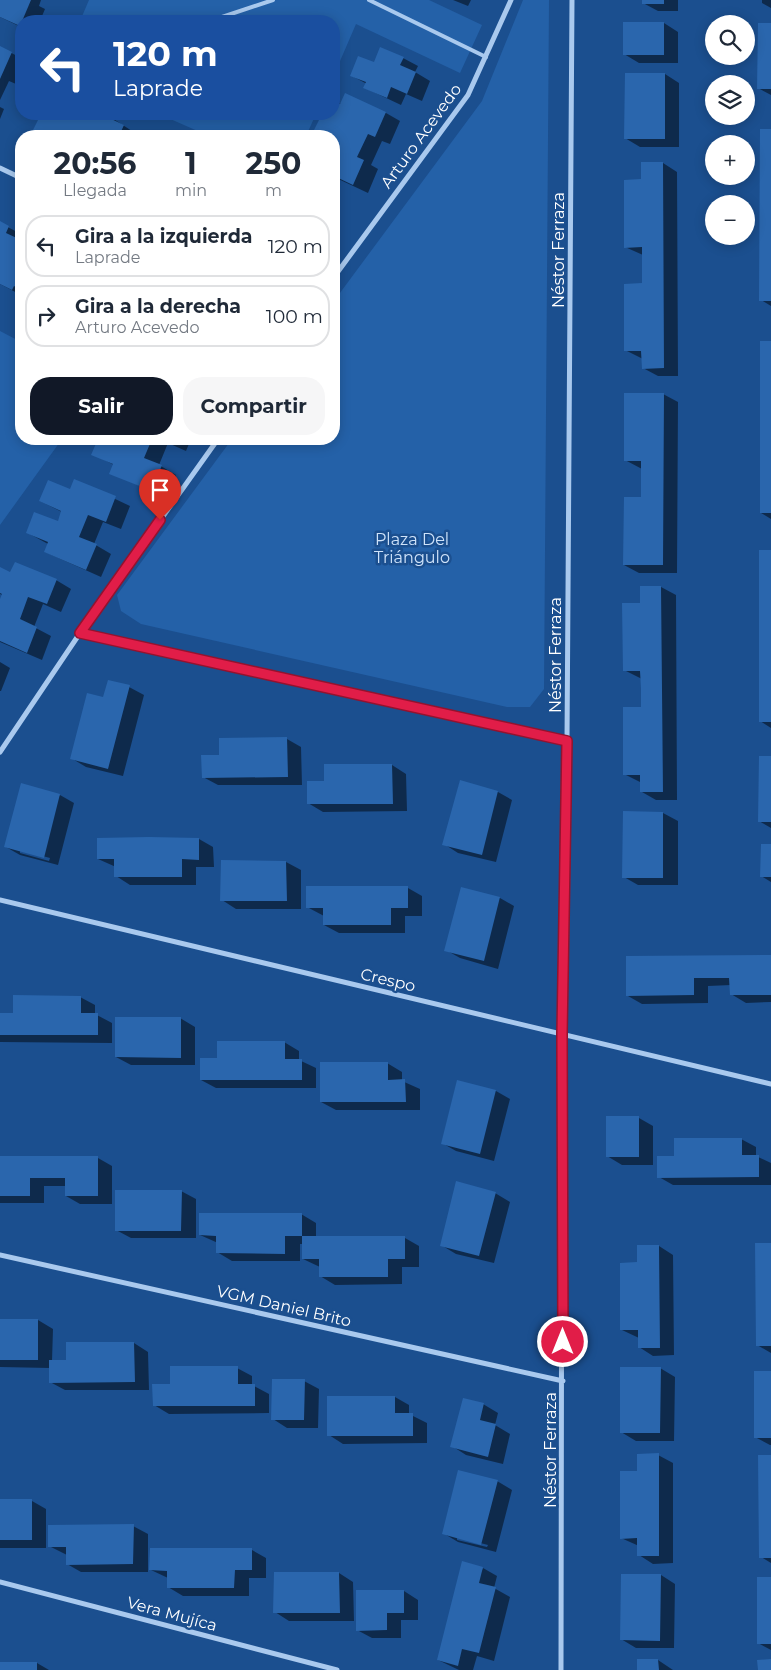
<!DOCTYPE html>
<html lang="es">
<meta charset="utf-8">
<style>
body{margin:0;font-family:Montserrat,sans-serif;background:#f6f6f7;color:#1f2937;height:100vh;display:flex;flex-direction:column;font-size:19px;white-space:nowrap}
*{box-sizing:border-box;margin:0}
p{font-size:16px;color:#747a83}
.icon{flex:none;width:28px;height:28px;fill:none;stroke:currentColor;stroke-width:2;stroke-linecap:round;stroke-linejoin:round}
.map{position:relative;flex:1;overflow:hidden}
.drawer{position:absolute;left:15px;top:130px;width:325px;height:315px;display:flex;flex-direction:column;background:#fff;border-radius:20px;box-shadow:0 2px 12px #0003}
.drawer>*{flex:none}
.banner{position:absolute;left:15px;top:15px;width:325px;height:105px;border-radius:20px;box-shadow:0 2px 12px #0003;background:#1a4fa0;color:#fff;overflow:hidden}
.controls{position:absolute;left:705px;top:15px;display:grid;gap:10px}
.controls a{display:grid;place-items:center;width:50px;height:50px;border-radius:50%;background:#fff;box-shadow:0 2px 12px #0003;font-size:25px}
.pin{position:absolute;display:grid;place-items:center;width:42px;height:42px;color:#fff;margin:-51px -21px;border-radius:50% 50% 50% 0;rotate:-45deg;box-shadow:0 0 5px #0007}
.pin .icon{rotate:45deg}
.me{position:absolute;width:55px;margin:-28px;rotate:0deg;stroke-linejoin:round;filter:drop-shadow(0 0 4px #0008)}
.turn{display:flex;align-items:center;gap:18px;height:105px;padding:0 15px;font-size:22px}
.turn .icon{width:65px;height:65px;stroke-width:2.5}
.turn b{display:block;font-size:35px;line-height:42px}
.eta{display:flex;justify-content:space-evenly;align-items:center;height:85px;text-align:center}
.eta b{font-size:30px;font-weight:700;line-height:35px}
.button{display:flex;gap:10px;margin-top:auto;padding:10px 15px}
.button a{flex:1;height:58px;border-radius:20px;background:#111827;color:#fff;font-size:20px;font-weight:700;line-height:58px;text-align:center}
.button a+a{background:#f6f6f7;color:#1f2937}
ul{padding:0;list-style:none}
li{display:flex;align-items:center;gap:15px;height:62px;margin:0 10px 8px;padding:0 5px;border:2px solid #e0e1e3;border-radius:20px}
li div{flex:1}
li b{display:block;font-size:19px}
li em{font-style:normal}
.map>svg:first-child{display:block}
.green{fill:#2461a8}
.shadow{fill:#0007;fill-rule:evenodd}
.building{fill:#2a66ad}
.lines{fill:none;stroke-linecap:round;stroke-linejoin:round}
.lane{stroke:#a9c9ee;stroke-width:4}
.street{stroke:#a9c9ee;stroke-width:5}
.route-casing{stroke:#92132f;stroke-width:12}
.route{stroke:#e11d48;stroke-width:9}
.labels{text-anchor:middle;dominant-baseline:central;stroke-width:5;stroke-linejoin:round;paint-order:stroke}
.street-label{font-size:16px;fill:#fff;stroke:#1b4f8f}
.park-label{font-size:16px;fill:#cfe3fa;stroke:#1b4f8f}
</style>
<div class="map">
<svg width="771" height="1670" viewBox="0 0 771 1670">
<rect width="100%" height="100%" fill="#1b4f8f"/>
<path class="green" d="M89,0H429L482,25L460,73L356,24L334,75V21H80Z
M523,0H549L544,689L530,707H507L141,624L121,611L117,595L232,439H334V301L482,101Z
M159,114H316L306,136H209Z
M0,331L21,342V439H62L0,525Z"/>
<path class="shadow" d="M0,0H41L39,6L45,9L40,21H21V27L0,17Z
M453,0H471L468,6Z
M643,0H678V11H658L643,3Z
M762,0H771V8L762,3Z
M664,23L678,32V63H639L624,54Z
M771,24V95L758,88Z
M0,47L21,58V72L16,84L9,81L0,100Z
M403,58L418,66L415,72L430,81L422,101L406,94L401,105L365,88L367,84L352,76L375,64Z
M665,74L679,83V147H640L625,138Z
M334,102L386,113L400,121L390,144L382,141L371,165L378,169L368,193L334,177V136H313L323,114H334Z
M0,107L4,109L0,119Z
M42,114H106L138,135L31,136Z
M771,130V306L761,300Z
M663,163L677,172L678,376H658L643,368V359L625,350L643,284V255L625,247L642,181Z
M0,223L21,234V295L0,284Z
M771,342V519L761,513Z
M663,394L678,402L677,573H639L624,565L642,498V469L625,460Z
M99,439H110L124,444L126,439H191L186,451L168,443L159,465L176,475L167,498L111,473L114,465L93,454Z
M75,480L130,506L121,529L103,522L94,544L111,554L101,577L45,552L48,544L28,533L58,523L62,512L40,501L70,491Z
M771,551V728L760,721Z
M0,569L11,573L56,580L71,589L61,612L43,604L34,627L51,636L42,660L0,642V603L3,595L0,594Z
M641,587H661L676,595L677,800H656L642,792V783L624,774L642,708V679L624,670L641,605Z
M0,662L10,668L1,691H0Z
M129,687L144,695L123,776L86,767L71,758L104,699Z
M287,739L301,747L302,785H218L203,777L220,756Z
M771,757V828L759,821Z
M392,765L406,774L407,811L323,812L308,803L325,783Z
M460,782L498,792L512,800L496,862L458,853L444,844Z
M60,795L74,803L58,865L20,855L6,847ZM20,850L50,858L49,861L20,853Z
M663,813L678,821V885H638L624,877Z
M199,839L213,847L214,867H196V885H130L116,876V867L98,859Z
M771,846V882L761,876Z
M286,862L301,870V909H236L222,900Z
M408,888L422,896V916H405V933H339L324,925V916L307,907Z
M462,888L500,898L514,906L498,969L460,958L446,950Z
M771,956V1002L746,1003L731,994V985L708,986V1003L642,1004L628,996Z
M80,997L95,1005V1014L112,1023V1043L0,1042V1014H15Z
M180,1018L195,1027V1065H131L116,1057Z
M284,1042L299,1051V1060L316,1068V1088H216L201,1080Z
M387,1063L402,1072V1081L420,1089V1110H336L321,1102Z
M458,1081L496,1091L510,1099L494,1161L456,1151L442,1143Z
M639,1118L653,1126V1165H622L607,1156Z
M741,1139L756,1147V1156L771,1163V1185H673L659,1177L676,1157Z
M0,1158H98L112,1166V1204H80L66,1196V1186H44V1203H0Z
M181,1191L196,1199V1238H131L116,1230Z
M495,1193L510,1202L494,1263L456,1254L441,1245Z
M301,1214L316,1223V1237L405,1238L419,1246V1267H402V1284L335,1285L320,1276V1267L303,1259V1244H300V1261H232L217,1252L218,1243L200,1235Z
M771,1244V1353L757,1345Z
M659,1246L673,1255L674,1355L653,1356L639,1347V1338L622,1330L638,1264Z
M0,1320H38L53,1329L52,1361H68L134,1343L148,1352L149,1390H65L50,1382V1368L0,1367Z
M237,1368L252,1376V1385L269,1394V1413L169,1414L154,1405L172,1385Z
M660,1368L675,1377L674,1441H636L621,1432Z
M771,1373V1445H770L755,1437Z
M304,1381L319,1389L318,1428H287L273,1419Z
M395,1397L409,1405V1414L427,1423V1443L343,1444L329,1435Z
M483,1404L498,1413L495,1425L510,1434L503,1464L466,1455L452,1446Z
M658,1455L673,1463V1563L653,1564L639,1555V1546L621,1538L638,1472Z
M771,1456V1563L761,1557Z
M497,1481L512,1490L496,1552L458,1542L443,1533ZM457,1537L488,1545L487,1547L457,1540Z
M0,1500L32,1501L46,1509V1548H0Z
M133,1526L148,1534V1572H81L67,1564V1555L49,1546Z
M252,1550L266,1558V1578H249V1596H183L168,1587V1578L151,1570Z
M483,1568L497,1576L494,1588L510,1597L494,1661L477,1656L473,1670H459L438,1660Z
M339,1573L353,1582L354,1621H289L275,1612Z
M661,1575L675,1584L674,1648H636L621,1639Z
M771,1578V1650L758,1643Z
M404,1591L418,1600V1620H401V1638H372L357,1630Z
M638,1660H658L673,1670H638Z
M0,1663H37L49,1670H0Z"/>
<path class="building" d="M0,0H31L20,26L0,17Z
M642,0H664V4H642Z
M623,22H664V55H623Z
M758,23H771V89H757Z
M0,46L12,52L0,79Z
M380,47L404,57L400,65L416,72L407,94L391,87L387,98L363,88L366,82L350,76L358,56L374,62Z
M625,73H665V139H624Z
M345,93L386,112L375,137L368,134L357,157L364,160L353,185L334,176V136H311L322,114H334V101L340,104Z
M41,114H106L105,116L124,125L119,136H30Z
M760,129H771V301H759Z
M641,162H663L664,368L642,369L641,351H624V284L642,283V247L624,248V180L641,179Z
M0,221L9,226L6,233L21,240V290L14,286L12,290L0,284Z
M760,341H771V513H760Z
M624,393H664L663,565H623L624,497H641V461H624Z
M98,439H114L123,443L125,439H152L144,458L162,465L152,491L109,474L113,464L91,455Z
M74,479L116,496L106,522L88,515L79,537L97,544L86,570L44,552L48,542L26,533L34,512L58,521L61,511L39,501L48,480L70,489Z
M759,550H771V722H759Z
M15,562L57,579L47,604L28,597L20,619L37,627L27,653L0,641V599L2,594L0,593V567L10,572Z
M640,586H661L663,792H640V775H623V707H641V689L640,671H623L622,603H640Z
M108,680L130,685L108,769L70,759L87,693L103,697Z
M287,737L288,777L202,778L201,755H219V738Z
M759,756H771V822H758Z
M324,764H392L393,804H307V781H324Z
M460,780L498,791L482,855L442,845Z
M21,783L60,794L44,858L4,847Z
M623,811L663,812V878H622Z
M149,837L199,838V860L182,859V877H114V859H97V838Z
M761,844H771V877H760Z
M221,860L286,861L287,901H220Z
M306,886H408V908H391V925H323V908H306Z
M461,887L500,897L484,961L444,951Z
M771,955V995H730L729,978H694V995L626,996V956Z
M13,995L81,996V1013H98V1035H0V1013H13Z
M115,1017H181V1058L115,1057Z
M217,1041H285V1059H302V1080H200V1058H217Z
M320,1062H388V1080L405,1079L406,1102H320Z
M457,1080L496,1090L480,1154L441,1144Z
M606,1116H639V1157H606Z
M674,1138H742V1155H759V1177L657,1178V1156H674Z
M0,1156H98V1196H65V1178H30V1196H0Z
M456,1181L496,1192L479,1256L440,1246Z
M115,1190H182L181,1231H115Z
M199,1213H302V1236H285V1254L216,1253V1236L199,1235Z
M302,1236H405V1259H388V1277H319V1259H302Z
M755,1243H771V1346H756Z
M637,1245H659L660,1348H638V1330H620V1263L637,1262Z
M0,1319H38V1360H0Z
M66,1342H134L135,1382L49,1383V1360H66Z
M170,1366H238V1384H255V1406H153L152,1384H170Z
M620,1367H661L660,1433H620Z
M754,1371H771V1438H754Z
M272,1379H305L304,1420H271Z
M327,1396H395V1413H413V1436H327Z
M463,1398L484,1403L480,1420L496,1424L488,1457L450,1447Z
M659,1453V1556H637V1538L620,1539V1471H637V1454Z
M758,1455H771V1558H759Z
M458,1470L498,1480L481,1545L442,1534Z
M0,1499H32V1540H0Z
M134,1524L133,1564L66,1565V1547H48V1525Z
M150,1548H252V1570H235L234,1588H167V1571L149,1570Z
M462,1561L483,1567L479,1583L496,1587L479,1653L462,1649L458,1666L437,1660Z
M274,1572H339L340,1613H273Z
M621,1574H661L660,1641L620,1640Z
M757,1577H771V1644H757Z
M356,1590H404V1613H387V1630L356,1631Z
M637,1659H658L659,1670H637Z
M771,1659V1670H758L757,1660Z
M0,1662H37V1670H0Z"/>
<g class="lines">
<path class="lane" d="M369,0L486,57
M219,18L273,0"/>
<path class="street" d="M0,168L21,178
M334,277L468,95L511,0
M80,633L567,741
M0,752L80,633L218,439
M0,900L771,1084
M0,1255L563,1381
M0,1582L337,1670
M561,1670L562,1034L567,741L572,0"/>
</g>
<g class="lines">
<defs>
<path id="route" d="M160,520L80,633L567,741L562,1034L563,1342"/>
</defs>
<use href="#route" class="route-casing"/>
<use href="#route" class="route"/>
</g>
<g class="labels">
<g class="street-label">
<text transform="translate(421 136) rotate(-54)">Arturo Acevedo</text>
<text transform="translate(558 250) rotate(-90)">Néstor Ferraza</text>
<text transform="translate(555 655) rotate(-90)">Néstor Ferraza</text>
<text transform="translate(388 980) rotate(13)">Crespo</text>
<text transform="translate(284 1306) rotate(13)">VGM Daniel Brito</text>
<text transform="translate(550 1450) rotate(-90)">Néstor Ferraza</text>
<text transform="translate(172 1614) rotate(15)">Vera Mujíca</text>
</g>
<g class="park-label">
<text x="412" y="539">Plaza Del<tspan x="412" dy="18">Triángulo</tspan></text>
</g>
</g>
</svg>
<div class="controls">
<a><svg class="icon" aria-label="search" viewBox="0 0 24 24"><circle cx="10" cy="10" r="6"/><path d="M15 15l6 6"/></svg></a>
<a><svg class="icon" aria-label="layers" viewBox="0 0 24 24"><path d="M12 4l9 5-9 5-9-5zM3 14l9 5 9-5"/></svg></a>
<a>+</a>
<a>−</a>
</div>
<div class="pin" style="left:160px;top:520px;background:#d93025"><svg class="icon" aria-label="arrive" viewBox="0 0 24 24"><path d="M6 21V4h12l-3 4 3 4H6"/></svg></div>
<svg class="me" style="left:563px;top:1342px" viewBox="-20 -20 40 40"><circle r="17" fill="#e11d48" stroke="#fff" stroke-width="3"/><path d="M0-11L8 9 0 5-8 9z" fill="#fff"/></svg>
<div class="banner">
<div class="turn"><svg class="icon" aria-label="left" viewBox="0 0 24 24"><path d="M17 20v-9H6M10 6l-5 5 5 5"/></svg><div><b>120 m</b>Laprade</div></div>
</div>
<section class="drawer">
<div class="eta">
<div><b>20:56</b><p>Llegada</p></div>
<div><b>1</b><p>min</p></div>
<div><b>250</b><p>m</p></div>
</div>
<ul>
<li><svg class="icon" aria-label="left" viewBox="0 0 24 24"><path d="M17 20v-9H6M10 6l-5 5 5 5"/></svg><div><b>Gira a la izquierda</b><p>Laprade</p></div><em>120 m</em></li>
<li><svg class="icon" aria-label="right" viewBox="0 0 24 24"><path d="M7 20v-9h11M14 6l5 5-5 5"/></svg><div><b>Gira a la derecha</b><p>Arturo Acevedo</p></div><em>100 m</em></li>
</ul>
<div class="button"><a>Salir</a><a>Compartir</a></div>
</section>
</div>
